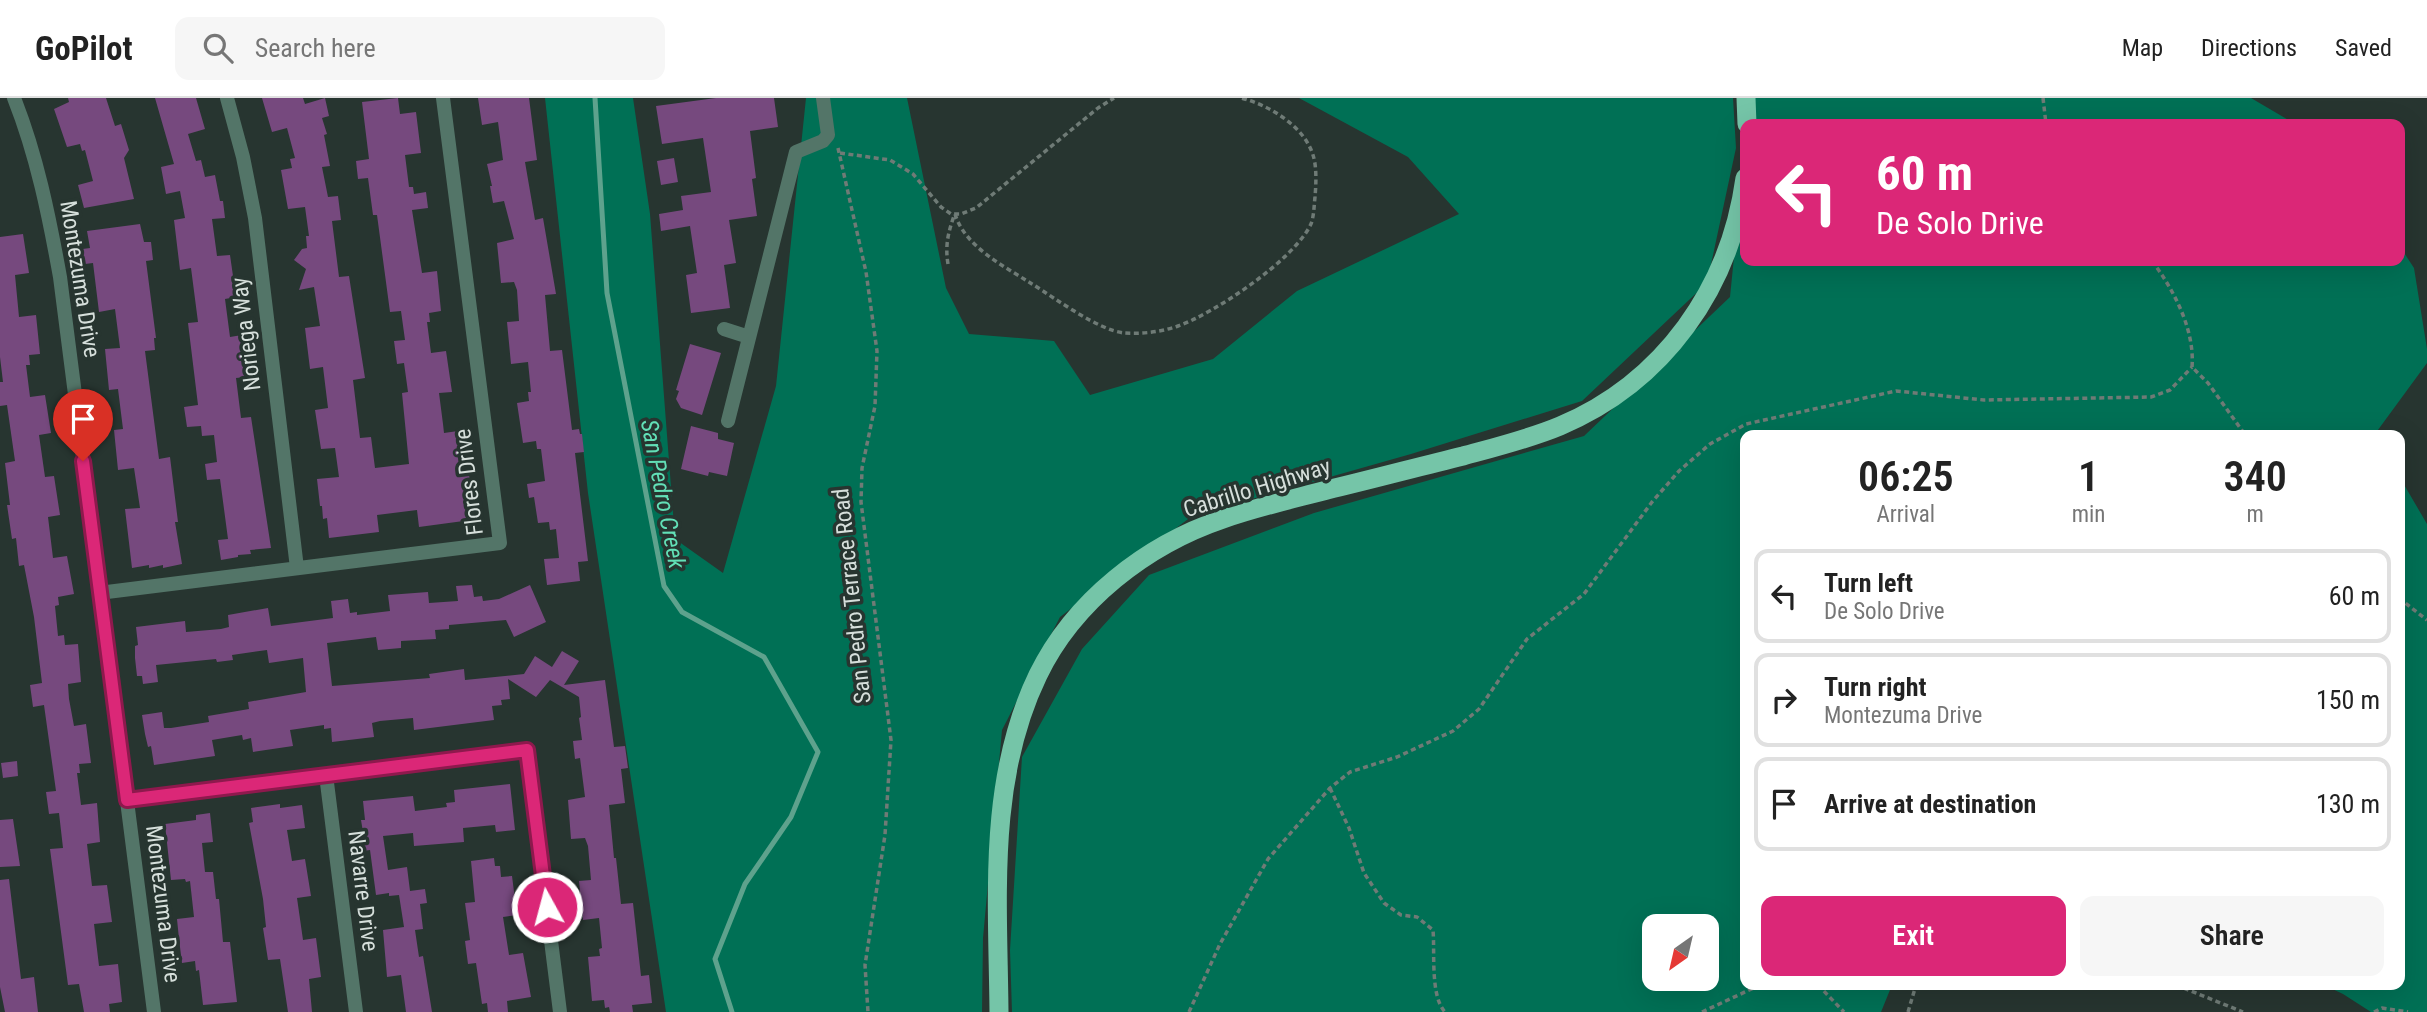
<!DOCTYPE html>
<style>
body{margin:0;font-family:"Roboto Condensed",sans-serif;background:#f6f6f6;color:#222;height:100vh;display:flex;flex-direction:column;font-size:26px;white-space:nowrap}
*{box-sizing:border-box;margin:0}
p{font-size:23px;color:#767676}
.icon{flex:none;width:38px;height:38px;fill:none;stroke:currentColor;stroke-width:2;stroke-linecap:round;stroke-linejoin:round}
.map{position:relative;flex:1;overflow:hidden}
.details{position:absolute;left:1740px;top:332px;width:665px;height:560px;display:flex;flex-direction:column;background:#fff;border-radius:14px;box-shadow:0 7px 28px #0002}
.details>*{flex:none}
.hud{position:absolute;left:1740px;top:21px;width:665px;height:147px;border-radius:14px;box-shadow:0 7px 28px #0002;background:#db2777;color:#fff;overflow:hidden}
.needle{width:46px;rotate:214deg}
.buttons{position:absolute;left:1642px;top:816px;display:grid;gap:14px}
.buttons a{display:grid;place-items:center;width:77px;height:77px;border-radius:14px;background:#fff;box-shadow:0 7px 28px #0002;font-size:35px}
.pin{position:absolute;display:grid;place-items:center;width:60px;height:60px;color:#fff;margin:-72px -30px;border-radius:50% 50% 50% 0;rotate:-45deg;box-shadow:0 0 7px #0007}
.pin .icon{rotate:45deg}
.me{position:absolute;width:77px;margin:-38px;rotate:353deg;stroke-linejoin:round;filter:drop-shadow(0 0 5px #0008)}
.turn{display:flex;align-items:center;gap:24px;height:147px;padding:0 21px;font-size:32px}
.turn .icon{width:91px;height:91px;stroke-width:2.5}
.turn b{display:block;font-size:49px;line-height:60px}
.eta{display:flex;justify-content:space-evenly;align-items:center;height:119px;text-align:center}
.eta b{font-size:42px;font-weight:600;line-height:49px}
.primary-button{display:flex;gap:14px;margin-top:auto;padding:14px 21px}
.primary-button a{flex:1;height:80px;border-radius:14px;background:#db2777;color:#fff;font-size:28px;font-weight:600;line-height:80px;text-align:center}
.primary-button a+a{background:#f6f6f6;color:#222}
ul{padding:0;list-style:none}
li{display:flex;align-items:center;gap:21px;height:94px;margin:0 14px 10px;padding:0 7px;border:4px solid #e0e0e0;border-radius:14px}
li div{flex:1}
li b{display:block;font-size:26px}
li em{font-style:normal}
header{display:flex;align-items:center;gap:42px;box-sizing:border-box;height:98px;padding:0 35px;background:#fff;border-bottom:2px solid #e0e0e0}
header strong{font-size:33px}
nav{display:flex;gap:38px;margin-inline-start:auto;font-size:24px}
.search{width:490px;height:63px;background:#f6f6f6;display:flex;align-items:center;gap:18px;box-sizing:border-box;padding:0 24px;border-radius:14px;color:#767676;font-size:26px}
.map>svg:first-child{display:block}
.forest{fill:#007055;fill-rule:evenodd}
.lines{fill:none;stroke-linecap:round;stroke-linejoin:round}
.stream{stroke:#5ea28d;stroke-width:5}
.building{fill:#76497e}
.path{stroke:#6f7b76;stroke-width:3.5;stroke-dasharray:5 3.5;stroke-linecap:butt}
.minor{stroke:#537568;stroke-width:14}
.trunk{stroke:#75c5a8;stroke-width:19}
.route-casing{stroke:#8e194d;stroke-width:18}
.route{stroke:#db2777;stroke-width:12}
.labels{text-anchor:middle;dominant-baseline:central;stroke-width:7;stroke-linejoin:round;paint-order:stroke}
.street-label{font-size:23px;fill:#d6dfdb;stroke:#273530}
.water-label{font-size:24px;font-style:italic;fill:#62e0b7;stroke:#273530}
</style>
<header>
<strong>GoPilot</strong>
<div class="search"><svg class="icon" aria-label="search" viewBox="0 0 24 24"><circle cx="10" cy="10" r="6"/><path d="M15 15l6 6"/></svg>Search here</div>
<nav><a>Map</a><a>Directions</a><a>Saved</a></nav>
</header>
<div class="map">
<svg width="2427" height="914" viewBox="0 0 2427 914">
<rect width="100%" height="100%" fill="#273530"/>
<path class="forest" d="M545,0H633L650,116L675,441L723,475L776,288L806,0H907L946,190L969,236L1054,243L1090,297L1213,261L1297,193L1459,116L1408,59L1299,0H1733L1736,50L1707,185L1582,303L1411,356L1192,418L1060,519L1002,632L983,840L982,914H666L588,395Z
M1750,0H2251L2295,26H1747Z
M1745,49V163H2399V147L2414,170L2427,251V265L2375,336L2376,338H1745V887H1892L1881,914H1012L1010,852L1022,659L1082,551L1149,477L1314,415L1584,338L1730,199ZM1654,828H1706V880H1654Z
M2399,378L2427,426V914H2371L2343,896L2324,887H2399Z"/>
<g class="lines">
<path class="stream" d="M595,0L607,195L664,488L682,514L764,559L818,654L791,719L745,786L715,861L732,914"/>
</g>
<path class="building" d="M68,0H106L115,28L121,26L129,52L124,60L134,101L84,110L78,87L93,83L85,52L82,53L80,46L67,49L54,11L69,4Z
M155,0H196L205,31L188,36L196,63L201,62L205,79L215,77L220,103H223L225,120L212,121L217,158L230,157L236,199L225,201L230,239L242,237L246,279L236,280L241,320L251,319L271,450L250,452L251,456L238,457V459L221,462L218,442L228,441L220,381L207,382L205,366L217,364L214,337L202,338L201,328L187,329L184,309L198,307L188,225L198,224L191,170L180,172L174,122L185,120L180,93L166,96L161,69L174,66Z
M262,0H303L305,6L325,0L329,18L322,20L327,36L324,37L330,68L322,69L328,99L338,98L341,122L332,123L339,179L349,178L365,280L353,282L360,340L371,339L375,370L409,366L402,295L408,294L404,265L397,266L394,243L405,242L401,213L390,214L377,117H373L368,80L358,81L356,63L369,61L362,4L398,0L400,16L416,14L421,55L405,57L409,89H413L414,96L426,94L428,110L412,112L422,175L437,173L441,213L429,215L430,224H427L431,255L446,253L452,294L439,295L443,326L444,335L458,333L463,372H469L471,422L419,429L417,412L377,417L379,434L329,440L327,420L323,421L322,408H320L317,381L339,379L335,350L321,351L315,312L328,310L323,269L310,271L305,230L320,228L314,189L299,192L306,171L294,162L302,151L307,150L306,138H309L305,109L288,111L281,72L292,70L290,61L295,60L287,30L272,34Z
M478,0H529L537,62L525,64L535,122L543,120L556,196L545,197L550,253L562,252L572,332L579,331L580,336H582L584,354L575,355L588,463L578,464L580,483L547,487L544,461L559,460L556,431L550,432L549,424L538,425L534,399L529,400L527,386L545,383L541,351H537L536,343L523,345L517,305L529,303L528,294H531L528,264L511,266L507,224L519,223L517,192L514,184L501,185L497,145L514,141L504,103L493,105L490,88H492L487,66L503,62L498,24L482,27Z
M716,0H774L778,29L750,33L756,80L752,81L757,118L729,122L736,165L724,167L730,210L691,215L686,177L697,175L690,128L661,133L659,116L683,112L681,98L711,94L703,40L662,46L656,8Z
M674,60L678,84L661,87L657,63Z
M140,126L144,144H151L153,162L146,163L156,240H154L155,252L145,253L159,361L170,359L178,424H175L182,466L163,470V467L149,470V467L132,470L125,411L140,410L134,370L118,372L114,332L123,331L118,291L109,292L105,251L120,250L115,211L99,214L93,165L77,167L75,152L90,150L87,133Z
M23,136L29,175L15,177L19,219L36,217L40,256L29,257L30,267H26L30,299L45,297L51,335L39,337L45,379L54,378L60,417L48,419L53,460L67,458L74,496L58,499L59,507L55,508L58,538L64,537L65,547L78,546L81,584L68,586L69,601L74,628L86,626L91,665L79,666L80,675H77L81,707L97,705L100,744L87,746L92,788L107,787L112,824L94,826L99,868L118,866L122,904L109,906L110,914H84L79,886L68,887L50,751L63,750L59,715L49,716L46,694L56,693L44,607L33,609L30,587L42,585L34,519L24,467L19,468L16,440L12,441L7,407H10L5,365L15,363L7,307L0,308V284H3L0,259V139Z
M690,246L721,255L702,317L681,310L676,301L679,293L676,292Z
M691,328L718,335V341L734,345L727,378L709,374L708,378L681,371Z
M472,487L474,499L482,498L483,503L499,501L530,487L546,524L514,539L506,522L449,527V531L435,532L436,541L401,543V550L378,552L376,539L327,545L332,588L430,580L429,576L464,571L465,582L524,576L535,558L552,569L562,553L579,563L564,587L605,582L614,649L625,648L628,670L621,671L625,705L609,707L614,760H616L621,806L633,805L641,878L649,877L652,905L632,907L633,914H610L609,909L605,910L604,902L592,903L588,859L600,858L599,851L602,850L599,820L583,822L579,783L591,782L588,748L585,740L571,741L568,702L585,699L580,660L575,661L573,643L582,642L579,620L581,619L579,599L550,582L536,599L508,581L510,601L501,602L502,607L492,608L494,622L414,632L413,620L380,623L372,625L374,639L332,644L331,630L324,631V627L290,632L293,648L253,654L251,640L243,642L242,637L212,642L215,658L154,667L151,648L148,649L145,636L142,617L162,614L164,630H171L209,624L208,618L249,611L248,604L306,594L303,560L269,565L267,552L232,557L233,562L217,564L216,561L156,567L158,584L143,586L142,578H137L135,560V548L138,547L136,529L185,523L186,534L221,531L229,529L228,517L268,510L271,528L333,520L331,503L348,501L350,515L357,514V517L390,513L388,497L428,494L429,505L458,503L456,488Z
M17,663L18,678L3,680L1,665Z
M510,686L515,732L496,734L495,727L463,730L464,744L414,748L413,735L383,738L388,772L407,769L410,793L425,791L427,805L420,806L423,831L415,832L419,859L423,858L432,914H406L401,877L387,879L383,832L404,829L399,797L389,798V795L376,797L370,752L363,753L360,735L363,734L361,722H365L363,703L413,698L415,713L447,709L446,705L455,704L454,692Z
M280,706V710L302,707L305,730L287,732L292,763L305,761L311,798L297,800L303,842L316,840L321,879L309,881L312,914H288L280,861L268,862L263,830L266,829L263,801L249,725L253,724L251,710Z
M210,715L213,744L202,745L205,774H213L216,801H219L223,844H230L237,904L203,907L199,872L196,873L195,863L182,865L179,841L177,821L194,819L190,783L186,784L185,781L171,782L165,726L196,722V717Z
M13,721L20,768L0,769V722Z
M494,760L495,768H500L501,779L512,778L517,817L503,819L509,857L523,855L531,899L507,903L508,914H488L487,905L482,906L476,865L468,866L465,843L470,842L465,805L475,804L471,763Z
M9,781L21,881L34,879L38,914H5L0,889V782Z"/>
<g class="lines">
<path class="path" d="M2043,0L2046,26
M838,50L866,174L877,253L875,308L862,370L861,404L891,642L885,737L865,867L868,914
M840,55L890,62L913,76L941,109L951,116H961L976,110L1098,10L1114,0
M955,116C965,149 1004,168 1032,186C1055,200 1099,233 1125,235C1143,236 1161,234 1178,228C1215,215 1294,162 1311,126C1314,118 1314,108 1315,99C1316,87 1317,69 1313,57C1304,28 1269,7 1241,0
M2152,163C2174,192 2195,232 2192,269L2208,285L2246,338
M948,166C945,148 948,135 954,118
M2399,500L2427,522
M1330,690L1349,730L1364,775L1384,805L1401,817L1417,819L1433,832C1435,854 1430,898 1445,914
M1818,887L1844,914
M2176,887L2243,914
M1189,914L1220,846L1268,761L1330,690L1350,674L1397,659L1453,633L1479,611L1527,541L1584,496L1652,404L1679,373L1710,346L1746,326L1896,293L1984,302L2151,299L2170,292L2192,269
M1702,914L1760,887
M1908,914L1916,887
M2374,914L2382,910L2408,914"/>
<path class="minor" d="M14,0C37,58 49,118 60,179L154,914
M227,0L243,59L255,120L297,470
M724,231L749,239
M728,323L796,54L823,43L828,37L823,0
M99,495L500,445L443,0
M326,677L356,914
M127,702L527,652L560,914"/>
<path class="trunk" d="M1746,0L1747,26
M999,914C998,801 987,682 1038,577C1074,503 1146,447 1223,421C1257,409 1293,401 1327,392C1373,381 1418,369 1463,358C1496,349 1529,341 1560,328C1664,284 1730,190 1745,80"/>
</g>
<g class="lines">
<defs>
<path id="route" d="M83,363L127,702L527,652L547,809"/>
</defs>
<use href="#route" class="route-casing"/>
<use href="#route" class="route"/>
</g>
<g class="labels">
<g class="street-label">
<text transform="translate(80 181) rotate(81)">Montezuma Drive</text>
<text transform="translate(246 236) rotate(-97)">Noriega Way</text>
<text transform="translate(469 384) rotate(-97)">Flores Drive</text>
<text transform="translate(1257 390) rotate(-17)">Cabrillo Highway</text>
<text transform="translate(852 498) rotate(-96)">San Pedro Terrace Road</text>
<text transform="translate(363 793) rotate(83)">Navarre Drive</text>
<text transform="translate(163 806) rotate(83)">Montezuma Drive</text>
</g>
<g class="water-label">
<text transform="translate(663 396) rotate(79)">San Pedro Creek</text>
</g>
</g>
</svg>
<div class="buttons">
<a><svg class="needle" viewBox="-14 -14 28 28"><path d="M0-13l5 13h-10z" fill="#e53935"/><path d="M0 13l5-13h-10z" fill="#767676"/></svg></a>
</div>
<div class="pin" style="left:83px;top:363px;background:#d93025"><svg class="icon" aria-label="arrive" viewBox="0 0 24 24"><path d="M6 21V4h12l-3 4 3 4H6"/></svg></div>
<svg class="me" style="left:547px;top:809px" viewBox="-20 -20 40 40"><circle r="17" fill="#db2777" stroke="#fff" stroke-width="3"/><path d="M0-11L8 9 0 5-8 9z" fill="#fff"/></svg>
<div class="hud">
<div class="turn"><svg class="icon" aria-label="left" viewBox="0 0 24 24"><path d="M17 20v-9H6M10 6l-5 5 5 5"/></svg><div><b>60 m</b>De Solo Drive</div></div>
</div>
<section class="details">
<div class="eta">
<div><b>06:25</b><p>Arrival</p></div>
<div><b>1</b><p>min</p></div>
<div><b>340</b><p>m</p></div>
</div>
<ul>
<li><svg class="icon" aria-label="left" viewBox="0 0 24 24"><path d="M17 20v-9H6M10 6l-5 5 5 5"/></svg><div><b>Turn left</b><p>De Solo Drive</p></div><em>60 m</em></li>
<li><svg class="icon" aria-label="right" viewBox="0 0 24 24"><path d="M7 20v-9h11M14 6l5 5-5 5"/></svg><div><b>Turn right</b><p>Montezuma Drive</p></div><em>150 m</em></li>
<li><svg class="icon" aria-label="arrive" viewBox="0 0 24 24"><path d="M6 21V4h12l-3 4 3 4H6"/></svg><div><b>Arrive at destination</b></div><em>130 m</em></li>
</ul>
<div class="primary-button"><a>Exit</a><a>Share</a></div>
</section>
</div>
